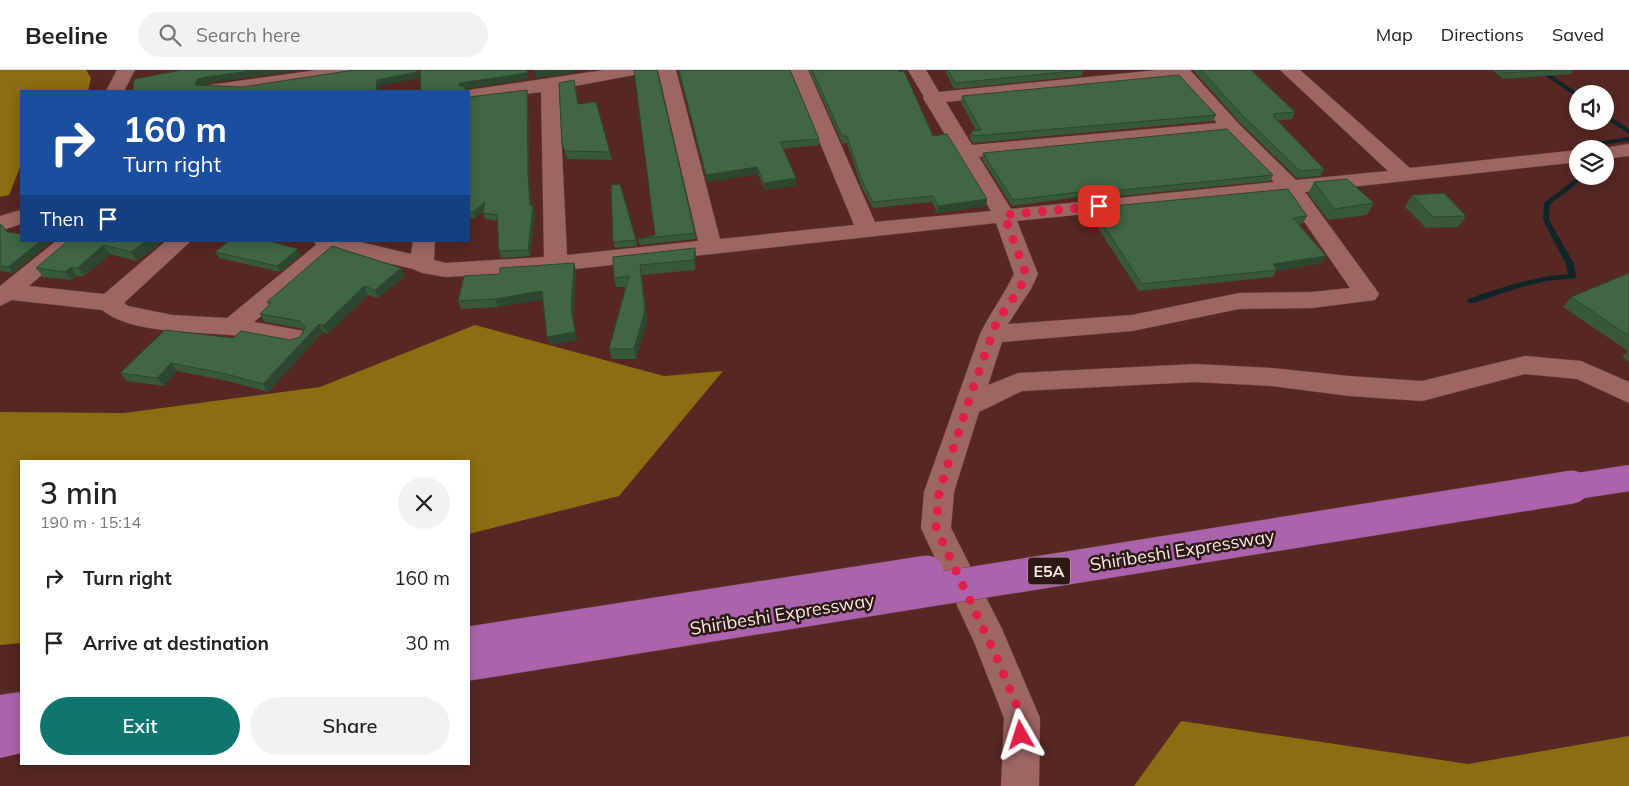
<!DOCTYPE html>
<meta charset="utf-8">
<style>
body{margin:0;font-family:Mulish,sans-serif;background:#f2f2f2;color:#222;height:100vh;display:flex;flex-direction:column;font-size:19px;white-space:nowrap}
*{box-sizing:border-box;margin:0}
p{font-size:16px;color:#767676}
.icon{flex:none;width:28px;height:28px;fill:none;stroke:currentColor;stroke-width:2;stroke-linecap:round;stroke-linejoin:round}
.map{position:relative;flex:1;overflow:hidden}
.side{position:absolute;left:20px;top:390px;width:450px;height:305px;display:flex;flex-direction:column;background:#fff;border-radius:0px;box-shadow:0 2px 12px #0003}
.side>*{flex:none}
.guide{position:absolute;left:20px;top:20px;width:450px;height:152px;border-radius:0px;box-shadow:0 2px 12px #0003;background:#1a4fa0;color:#fff;overflow:hidden}
.controls{position:absolute;left:1569px;top:15px;display:grid;gap:10px}
.controls a{display:grid;place-items:center;width:45px;height:45px;border-radius:50%;background:#fff;box-shadow:0 2px 12px #0003;font-size:25px}
.pin{position:absolute;display:grid;place-items:center;width:42px;height:42px;color:#fff;margin:-21px;border-radius:10px;box-shadow:0 2px 8px #0006}
.me{position:absolute;width:55px;margin:-28px;rotate:354deg;stroke-linejoin:round;filter:drop-shadow(0 0 4px #0008)}
.turn{display:flex;align-items:center;gap:18px;height:105px;padding:0 20px;font-size:22px}
.turn .icon{width:65px;height:65px;stroke-width:2.5}
.turn b{display:block;font-size:35px;line-height:42px}
.then{display:flex;align-items:center;height:48px;padding:0 20px;background:#0003;gap:10px;font-size:19px}
.round{display:grid;place-items:center;flex:none;width:52px;height:52px;border-radius:26px;background:#f2f2f2}
.head{display:flex;align-items:center;justify-content:space-between;height:85px;padding:0 20px}
h1{font-size:30px;font-weight:600;line-height:38px}
.action{display:flex;gap:10px;margin-top:auto;padding:10px 20px}
.action a{flex:1;height:58px;border-radius:30px;background:#0f766e;color:#fff;font-size:20px;font-weight:600;line-height:58px;text-align:center}
.action a+a{background:#f2f2f2;color:#222}
ul{padding:0;list-style:none}
li{display:flex;align-items:center;gap:15px;height:65px;padding:0 20px}
li div{flex:1}
li b{display:block;font-size:19px}
li em{font-style:normal}
header{display:flex;align-items:center;gap:30px;box-sizing:border-box;height:70px;padding:0 25px;background:#fff;border-bottom:1px solid #e0e0e0}
header strong{font-size:24px}
nav{display:flex;gap:28px;margin-inline-start:auto;font-size:18px}
.search{width:350px;height:45px;background:#f2f2f2;display:flex;align-items:center;gap:12px;box-sizing:border-box;padding:0 18px;border-radius:28px;color:#767676;font-size:19px}
.map>svg:first-child{display:block}
.forest{fill:#8d6d11}
.lines{fill:none;stroke-linecap:round;stroke-linejoin:round}
.stream{fill:#102528;fill-rule:evenodd}
.minor-casing{stroke:#68423f;stroke-width:1}
.highway-casing{stroke:#68423f;stroke-width:1}
.minor{fill:#9c6661;fill-rule:evenodd}
.highway{fill:#ab64ac;fill-rule:evenodd}
.highway-bridge-far1-casing{stroke:#68423f;stroke-width:27;stroke-linecap:butt}
.highway-bridge-casing{stroke:#68423f;stroke-width:34;stroke-linecap:butt}
.highway-bridge-far1{stroke:#ab64ac;stroke-width:26}
.highway-bridge{stroke:#ab64ac;stroke-width:33}
.wall{fill:#37583a}
.shaded-wall{fill:#2d472f}
.building{fill:#406643;stroke:#2d472f}
.route{stroke:#e11d48;stroke-width:9;stroke-dasharray:0 16.2}
.labels{text-anchor:middle;dominant-baseline:central;stroke-width:5;stroke-linejoin:round;paint-order:stroke}
.shield{fill:#2d1816;stroke:#bdaaa7;stroke-width:1}
.shield-label{font-size:16px;font-weight:bold;fill:#fbe8e5}
.street-label{font-size:18px;fill:#fbe8e5;stroke:#2d1816}
</style>
<header>
<strong>Beeline</strong>
<div class="search"><svg class="icon" aria-label="search" viewBox="0 0 24 24"><circle cx="10" cy="10" r="6"/><path d="M15 15l6 6"/></svg>Search here</div>
<nav><a>Map</a><a>Directions</a><a>Saved</a></nav>
</header>
<div class="map">
<svg width="1629" height="716" viewBox="0 0 1629 716">
<rect width="100%" height="100%" fill="#562723"/>
<path class="forest" d="M0,0H86L91,8L88,21H21V95L9,125L0,127Z
M475,255L664,306L723,301L619,426L469,464V391H21V573L0,575V342L124,343L320,317Z
M1181,651L1468,694L1629,666V716H1134Z"/>
<g class="lines">
<path class="stream" d="M1537,0H1544L1579,24L1578,28Z
M1605,43L1629,59V64L1605,48Z
M1629,67V71L1595,76L1592,74L1595,72Z
M1579,106H1587L1550,134L1549,150L1574,194L1576,206L1575,208L1546,211L1521,217L1474,233H1468L1467,231L1468,229C1501,217 1533,207 1568,204L1566,194L1543,150L1544,133Z"/>
<defs>
<path id="minor" d="M117,0H135L124,21H106Z
M317,0H363L360,4L354,5L245,21H200L202,17L209,15Z
M604,0H643L640,4L634,5L559,19L567,185L698,171L658,0H676L720,169L854,155L790,0H808L875,152L991,141L923,28L924,27L908,0H926L939,22L1158,0H1190L1238,53L1296,110L1388,101L1280,0H1300L1410,98L1578,80V92L1305,122L1375,218L1379,224L1375,230L1312,238L1239,239L1132,261L1002,272L988,315L1018,303L1195,294L1272,298L1349,306L1422,311L1525,286L1581,291L1629,312V333L1577,309L1525,304L1422,331L1349,326L1272,316L1195,312L1022,321L979,342L954,422L951,458L1002,559L1040,648L1039,716H1001L1004,648L974,572L921,458L924,422L980,264C990,243 1004,225 1014,204L996,153L556,201L446,207L422,203L413,199L337,181L254,252L304,261L308,267L304,273L295,276C273,272 252,267 230,265C195,262 129,263 102,240L12,230L0,236V216L56,171H81L29,216L104,224L166,171H191L124,233L128,236L172,245L227,248L316,175L314,171H356L411,184L413,171H435L434,190L446,193L544,187L541,22L469,31V21H462ZM1178,9L1217,53L972,75L946,32ZM1226,63L1274,112L1011,139L979,87ZM1285,124L1350,218L1312,222L1239,223L1132,245L1008,254L1031,219L1038,204L1017,151Z
M1629,74V86L1605,89V79H1598Z
M21,140V154L0,161V146Z"/>
<path id="highway" d="M21,622V683L0,688V625Z"/>
</defs>
<use href="#minor" class="minor-casing"/>
<use href="#highway" class="highway-casing"/>
<use href="#minor" class="minor"/>
<use href="#highway" class="highway"/>
<defs>
<path id="highway-bridge-far1" d="M1564,418L1629,408"/>
<path id="highway-bridge" d="M469,573L927,502
M469,594L1572,417"/>
</defs>
<use href="#highway-bridge-far1" class="highway-bridge-far1-casing"/>
<use href="#highway-bridge" class="highway-bridge-casing"/>
<use href="#highway-bridge-far1" class="highway-bridge-far1"/>
<use href="#highway-bridge" class="highway-bridge"/>
</g>
<path class="wall" d="M678,0H790L819,69V75L783,79L796,108V115L765,120L758,104L707,112Z
M809,0H898L933,66L987,129L986,136L937,143L932,132L873,138L861,116L847,73H842Z
M946,0H1083L1082,6L954,19L946,3Z
M1193,0H1251L1295,42L1292,49L1277,51L1324,99L1320,106L1297,108L1239,52Z
M1492,0H1573L1571,4L1503,9Z
M576,18L578,34L610,82L612,90L567,89L562,74Z
M528,25L529,110L531,136L533,135L535,142L530,186L501,188L499,181L497,151L485,149L483,142L475,148L469,149V27Z
M962,26L1216,45L1213,51L973,73L970,68L971,61H976L961,32Z
M983,83L1273,105L1270,111L1080,130L1078,127L1012,136L982,89Z
M1314,112L1374,133L1367,145L1328,150L1308,124Z
M1412,125L1466,146L1458,157L1426,158L1405,137Z
M1092,138L1307,146L1303,153L1299,154L1326,186L1322,193L1276,201L1273,207L1139,221L1090,146Z
M0,155L8,162L51,172L13,203L0,201Z
M695,163L696,169L640,175L638,169L655,165Z
M636,170L637,176L615,178L613,172Z
M68,171H163L137,191L110,184L84,206H77L72,210L43,207L36,198Z
M695,178L696,188L695,200L642,205L647,251L636,289H612L609,279L626,217H616L614,208L613,187Z
M215,182L301,185L280,202L219,188Z
M574,193L576,201L573,246L577,270L550,275L543,229L498,237L461,239L458,231L500,204Z
M1629,203V292L1622,287L1628,281L1563,237L1571,227Z
M405,206L378,228L368,225L328,264L323,262L268,322L232,312L177,301L164,316L127,311L120,303L233,268L290,270L300,267L304,259L265,252L260,244L269,235L267,232Z"/>
<path class="shaded-wall" d="M258,0H303L209,13L201,15L198,21L195,15L198,9L206,7Z
M417,0L419,8L379,16V21H376L377,10Z
M528,0V9L466,19L467,21H465L458,15L460,13Z
M550,0H573L574,3L536,8L535,2Z
M527,20L528,25L529,110L531,142L530,136L528,104Z
M757,97L758,104L707,112L706,105Z
M796,108V115L765,120L764,113Z
M987,129L986,136L937,143L938,136Z
M485,132L487,138L475,148L473,142Z
M533,135L535,142L530,186L528,180Z
M41,171H50L51,172L13,203L8,197Z
M146,171H163L137,191L131,182Z
M103,175L110,184L84,206L78,198Z
M695,178L696,188L695,200L694,190Z
M298,179L301,185L280,202L277,196Z
M1326,186L1322,193L1276,201L1277,200L1273,194Z
M574,193L576,201L573,246L577,270L550,275L547,267L571,238Z
M640,195L642,205L647,251L636,289L634,279Z
M71,197L77,206L72,210L65,202Z
M401,198L405,206L378,228L375,220Z
M364,216L368,225L328,264L323,256Z
M542,221L544,229L498,237L495,229Z
M319,254L323,262L268,322L263,314Z
M171,293L177,301L164,316L157,308Z"/>
<path class="building" d="M182,0H258L206,7L198,9L195,15L242,17L354,0H416L417,2L377,10L376,21H133L134,9Z
M420,0H527V3L460,13L458,15L465,17V21H421Z
M534,0H550L535,2Z
M634,0H657L695,163L638,169L655,165Z
M679,0H790L819,69L780,72L796,108L764,113L757,97L706,105Z
M812,0H898L899,2L904,1L933,66L947,64L987,129L938,136L933,126L873,132L861,109L847,66H842Z
M948,0H1083L955,13Z
M1201,0H1251L1295,42L1273,44L1275,46H1273L1324,99L1300,101L1242,45Z
M1502,0H1550L1506,3Z
M1179,5L1216,45L974,66L971,61L981,60L962,26Z
M574,10L578,34L596,32L610,82L565,81L562,74L559,13Z
M527,20L528,104L530,136L533,135L528,180L499,181L497,145L483,143L485,132L473,142H469V27Z
M1227,59L1273,105L1082,124L1080,122L1013,130L983,83Z
M1347,109L1374,133L1334,139L1314,112Z
M620,114L636,170L613,172L611,115Z
M1288,119L1307,146L1293,148L1326,186L1273,194L1277,200L1142,214L1092,138Z
M1444,123L1466,146L1433,147L1412,125Z
M0,155H2L7,162L21,164V171H41L8,197L0,196Z
M68,171H146L131,182L103,175L78,198L71,197L65,202L36,198Z
M229,171H269L298,179L277,196L215,182Z
M332,176L401,198L375,220L364,216L323,256L319,254L263,314L226,304L171,293L157,308L120,303L165,260L233,268L241,261L290,270L300,267L305,258L300,251L260,244L271,233L267,232Z
M695,178L694,190L640,195L645,241L634,279H609L629,206L614,208L613,187Z
M574,193L571,238L575,262L547,267L542,221L495,229L458,231L464,206L500,204V198Z
M1629,203V266L1571,227Z"/>
<g class="lines">
<path class="route" d="M1021,665L1022,648L996,586L936,458L939,422L973,318L997,251L1019,220L1026,204L1004,145L1099,136"/>
</g>
<g class="labels">
<rect class="shield" x="1028" y="487.5" width="42" height="27" rx="4"/>
<g class="shield-label">
<text x="1049" y="501">E5A</text>
</g>
<g class="street-label">
<text transform="translate(1182 480) rotate(-9)">Shiribeshi Expressway</text>
<text transform="translate(782 544) rotate(-9)">Shiribeshi Expressway</text>
</g>
</g>
</svg>
<div class="controls">
<a><svg class="icon" aria-label="sound" viewBox="0 0 24 24"><path d="M4 9h4l5-4v14l-5-4H4zM17 9q2 3 0 6"/></svg></a>
<a><svg class="icon" aria-label="layers" viewBox="0 0 24 24"><path d="M12 4l9 5-9 5-9-5zM3 14l9 5 9-5"/></svg></a>
</div>
<div class="pin" style="left:1099px;top:136px;background:#d93025"><svg class="icon" aria-label="arrive" viewBox="0 0 24 24"><path d="M6 21V4h12l-3 4 3 4H6"/></svg></div>
<svg class="me" style="left:1021px;top:665px" viewBox="-20 -20 40 40"><path d="M0-17L14 15 0 8-14 15z" fill="#e11d48" stroke="#fff" stroke-width="4"/></svg>
<div class="guide">
<div class="turn"><svg class="icon" aria-label="right" viewBox="0 0 24 24"><path d="M7 20v-9h11M14 6l5 5-5 5"/></svg><div><b>160 m</b>Turn right</div></div>
<div class="then">Then<svg class="icon" aria-label="arrive" viewBox="0 0 24 24"><path d="M6 21V4h12l-3 4 3 4H6"/></svg></div>
</div>
<section class="side">
<div class="head"><div><h1>3 min</h1><p>190 m · 15:14</p></div><a class="round"><svg class="icon" aria-label="close" viewBox="0 0 24 24"><path d="M6 6l12 12M18 6L6 18"/></svg></a></div>
<ul>
<li><svg class="icon" aria-label="right" viewBox="0 0 24 24"><path d="M7 20v-9h11M14 6l5 5-5 5"/></svg><div><b>Turn right</b></div><em>160 m</em></li>
<li><svg class="icon" aria-label="arrive" viewBox="0 0 24 24"><path d="M6 21V4h12l-3 4 3 4H6"/></svg><div><b>Arrive at destination</b></div><em>30 m</em></li>
</ul>
<div class="action"><a>Exit</a><a>Share</a></div>
</section>
</div>
